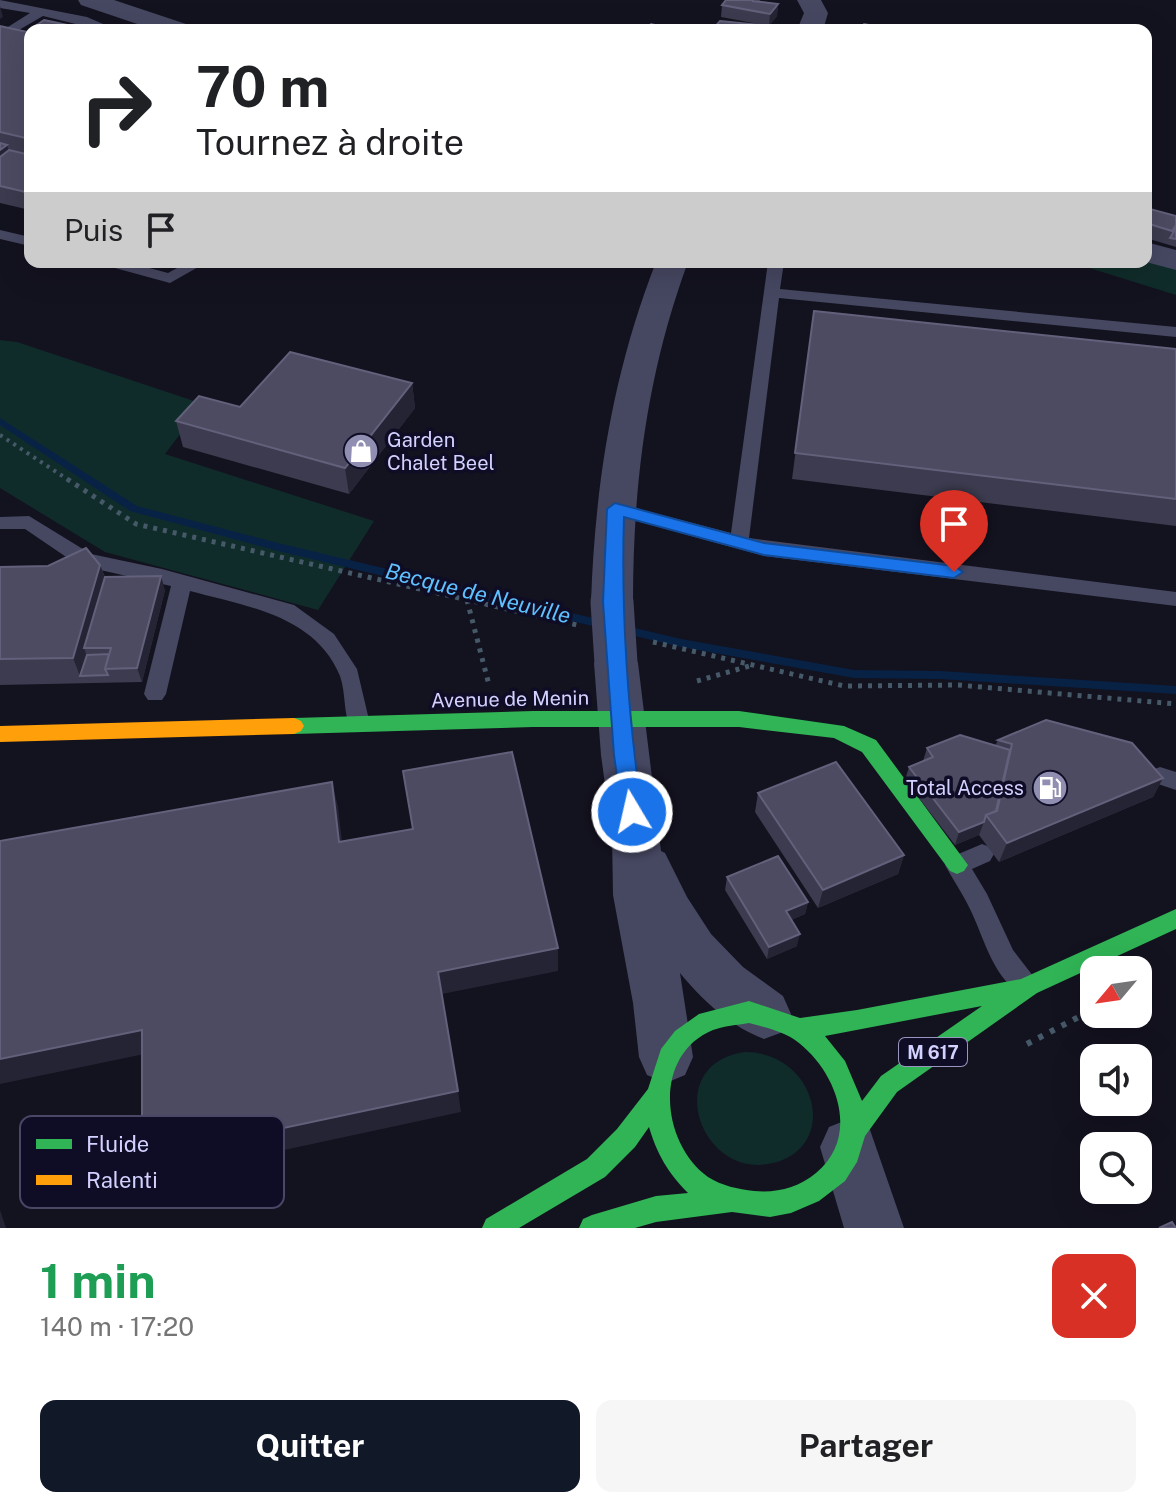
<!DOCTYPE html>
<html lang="fr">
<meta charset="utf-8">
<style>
body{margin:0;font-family:"Public Sans",sans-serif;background:#f6f6f6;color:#202124;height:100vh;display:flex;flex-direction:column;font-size:30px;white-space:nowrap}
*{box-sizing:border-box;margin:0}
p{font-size:26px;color:#757577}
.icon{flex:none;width:44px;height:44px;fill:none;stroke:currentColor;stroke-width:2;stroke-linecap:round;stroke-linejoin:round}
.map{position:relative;height:1228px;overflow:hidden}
.drawer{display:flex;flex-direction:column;background:#fff;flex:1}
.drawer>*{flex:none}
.top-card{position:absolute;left:24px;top:24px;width:1128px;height:244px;border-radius:16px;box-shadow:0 8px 32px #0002;background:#fff;color:#202124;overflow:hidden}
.needle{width:52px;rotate:241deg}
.tools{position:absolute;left:1080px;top:956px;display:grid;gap:16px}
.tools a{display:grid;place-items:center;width:72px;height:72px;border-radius:16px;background:#fff;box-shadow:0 8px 32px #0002;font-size:40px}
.pin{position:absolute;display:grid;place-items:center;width:68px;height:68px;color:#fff;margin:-82px -34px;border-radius:50% 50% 50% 0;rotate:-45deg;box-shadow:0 0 8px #0007}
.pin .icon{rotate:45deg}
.me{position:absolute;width:88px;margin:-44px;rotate:351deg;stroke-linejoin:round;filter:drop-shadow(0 0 6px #0008)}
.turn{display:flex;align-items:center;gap:28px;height:168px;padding:0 40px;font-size:36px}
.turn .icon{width:104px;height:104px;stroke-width:2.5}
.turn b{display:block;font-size:56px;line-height:68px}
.then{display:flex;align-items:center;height:76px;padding:0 40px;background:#0003;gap:16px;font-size:30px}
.round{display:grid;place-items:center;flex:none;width:84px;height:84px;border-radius:16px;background:#f6f6f6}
.headline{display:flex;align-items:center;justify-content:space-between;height:136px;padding:0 40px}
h1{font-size:48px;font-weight:700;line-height:60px;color:#1e9e55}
.cta{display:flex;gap:16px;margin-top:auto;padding:16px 40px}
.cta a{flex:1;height:92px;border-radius:16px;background:#111827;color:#fff;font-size:32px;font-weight:700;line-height:92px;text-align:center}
.cta a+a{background:#f6f6f6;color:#202124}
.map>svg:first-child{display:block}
.green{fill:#102c2a}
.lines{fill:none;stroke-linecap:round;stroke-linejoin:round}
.stream{fill:#082246;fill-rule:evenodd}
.path-far2{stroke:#465968;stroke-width:4;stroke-dasharray:3 5;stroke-linecap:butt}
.path-far1{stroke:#465968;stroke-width:5;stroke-dasharray:4 6;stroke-linecap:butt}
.path{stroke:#465968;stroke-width:6;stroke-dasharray:5 8;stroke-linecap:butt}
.lane{fill:#464761;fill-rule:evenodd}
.street{fill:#464761;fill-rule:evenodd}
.fast{fill:#30b455;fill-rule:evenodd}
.slow{fill:#ff9f0a;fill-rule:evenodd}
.street-bridge{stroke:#464761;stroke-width:43}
.wall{fill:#3c3b4f}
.shaded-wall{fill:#252434}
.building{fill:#4d4b62;stroke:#62607b;stroke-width:2}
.route{fill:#1a73e8;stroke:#114b97;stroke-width:2}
.labels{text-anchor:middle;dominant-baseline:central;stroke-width:7;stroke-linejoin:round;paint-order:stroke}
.shield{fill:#0f0c25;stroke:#9896be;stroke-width:2}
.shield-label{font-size:18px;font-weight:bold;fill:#d3d1ff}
.poi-label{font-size:20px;fill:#d3d1ff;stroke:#0f0c25;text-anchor:start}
.street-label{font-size:20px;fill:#d3d1ff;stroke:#0f0c25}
.water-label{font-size:22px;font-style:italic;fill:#5fc1ff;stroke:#0f0c25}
.key{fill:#0f0c25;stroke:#4a4766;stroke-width:2}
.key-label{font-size:22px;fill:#d3d1ff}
</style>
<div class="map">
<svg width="1176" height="1228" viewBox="0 0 1176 1228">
<rect width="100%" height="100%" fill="#13121f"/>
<path class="green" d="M1070,262L1176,263V295Z
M0,340L17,342L203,404L165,454L374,521L318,610L105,552L0,488Z
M745,1052C816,1052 841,1146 773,1163C700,1181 660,1064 745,1052Z"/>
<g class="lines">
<path class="stream" d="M0,418L137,506L278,543L605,621L611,625L605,629L278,551L130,511L0,425Z
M622,625L681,639L854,670L940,671L1176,686V694L940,679L854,678L681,647L618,632L616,629Z"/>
<path class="path-far2" d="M0,435L70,481"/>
<path class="path-far1" d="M67,479L136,524L577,625
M467,600L489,685
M653,642L844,686L958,685L1176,704
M697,681L753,665"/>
<path class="path" d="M1027,1044L1094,1009"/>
<path class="lane" d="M0,0L87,17L117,30H100L43,16L0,41V32L30,13L0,8Z
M0,230L30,237V246L0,239Z
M101,262H127L168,273L188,262H207L170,283L104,265Z
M768,262H784L780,289L1176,327V337L779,298L749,538L1176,592V606L764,556L608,513L606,509L608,505L615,503L731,533Z
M29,516L91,554L162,569L294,605L334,634L357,669L370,724L367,730L359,732L351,730C343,713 346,693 340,676C315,615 245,606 190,591L166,694L162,700H148L144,694L171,586L78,565L25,529H0V517Z
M1160,767L1176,772V790L1152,782L1149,776L1152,770Z
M982,844L990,847L994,854L990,861L972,869L987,894L1013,950L1040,985L1036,993L1027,996C994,984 984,937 970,909C963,894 953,880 945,865L949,858Z"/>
<path class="street" d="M78,0H114L189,25L193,30H155L81,5Z
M797,0H821L828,13L823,30H797L804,13Z
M1146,242L1176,250V270L1146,262Z
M656,262H688C647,373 633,484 633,602L627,613L612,617L597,613L591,602C595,484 613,372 656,262Z
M616,647L631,651L638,663L661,851L665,853L687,897L711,934L743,967L783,996L791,1014L783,1032L764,1039C730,1026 703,1001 680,973L693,1057L685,1075L666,1083L647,1075L639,1057L633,1003L613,895L612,836L601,755L594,663L601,651Z
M849,1119L869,1127L904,1228H844L820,1147L829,1127Z"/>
<path class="fast" d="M533,711H739L844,726L876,740L968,865L964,871L957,874L950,871L862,752L834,738L739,727H533L294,734L287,731L284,726L287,721L294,718Z
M1176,909V929L1037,993L897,1092L865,1136L857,1162L845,1181L819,1201L791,1213L770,1217L732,1212L656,1222L635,1228H579L583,1219L592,1215L656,1196L688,1193C668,1173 657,1154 649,1127L635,1147L605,1177L519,1228H482L486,1219L587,1159L617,1129L648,1089L661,1049L675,1031L699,1014L749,1001L800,1018L857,1010L1021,979ZM982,1006L881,1076L862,1101L845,1061L825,1036ZM749,1023C767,1028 784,1031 799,1043C838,1074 860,1137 816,1173C798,1188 777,1193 754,1191C738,1189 722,1186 708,1177C661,1143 652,1055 713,1030C724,1026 737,1025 749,1023Z"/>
<path class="slow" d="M294,718L301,721L304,726L301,731L294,734L0,742V726Z"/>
<path class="street-bridge" d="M612,602L616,663"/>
</g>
<path class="wall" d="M726,0H760V2L778,4L777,16L769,26L721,17L722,5Z
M0,26L27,32L30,30V210L0,203Z
M1146,202L1148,208L1176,216V247L1146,238Z
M814,311L1176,349V526L792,479Z
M412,383L415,408L349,494L183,447L176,421L240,407Z
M100,565L105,577L165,590L142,682L0,685V567Z
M998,740L1163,778L1153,797L999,862L979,835L955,845L905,780L909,767L923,761L927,748L995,746Z
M758,793L904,855L898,874L818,908L755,812Z
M727,877L808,902L805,914L791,920L797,946L767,959L725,890Z"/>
<path class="shaded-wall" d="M778,4L777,16L769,26L770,14Z
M0,6L3,17L0,19Z
M7,145L15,169L0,181V150Z
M412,383L415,408L349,494L345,468Z
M100,565L110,591L84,648L89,662L80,676L73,658Z
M161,576L165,590L142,682L137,668Z
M1163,778L1153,797L999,862L1007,843Z
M332,782L338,807L345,867L339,842Z
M984,822L979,835L955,845L959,832Z
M904,855L898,874L818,908L823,890Z
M808,902L805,914L783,924L786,911Z
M800,934L797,946L767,959L769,947Z
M558,948V971L442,994L438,972Z
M142,1030L154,1052L0,1084V1059Z
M458,1091L461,1112L154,1178L142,1158Z
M0,1210L6,1228H0Z"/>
<path class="building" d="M726,0H753V1L778,4L770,14L722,5Z
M44,20L91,30H30V139L0,132V26L27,32Z
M720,21L761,25L757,30H712Z
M651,24L659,26L655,30H645Z
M864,24L884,28L882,30H860Z
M0,143L7,145L0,150Z
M9,150L30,155V193L0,186V157Z
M1146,202L1149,203L1146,208L1176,216V225L1172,231L1146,223Z
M1176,228V239L1170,238Z
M814,311L1176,349V499L795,453Z
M290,352L412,383L345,468L176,421L199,396L240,407Z
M86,548L100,565L73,658L0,659V567L48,566Z
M161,576L137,668L105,669L111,648H84L105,577Z
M109,654L105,669L108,675L80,676L87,655Z
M1046,720L1132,743L1163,778L1007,843L986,815L997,811L1012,744L998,740Z
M960,735L1010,750L996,811L986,815L984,822L959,832L909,767L933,757L927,748Z
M512,752L558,948L438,972L458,1091L142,1158V1030L0,1059V841L332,782L339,842L413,829L403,771Z
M836,762L904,855L823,890L758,793Z
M778,856L808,902L786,911L800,934L769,947L727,877Z
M1172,1222L1176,1228H1159Z"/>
<path class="route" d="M615,503L764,543L954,566L963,572L954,578L764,555L624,517C621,616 628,714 642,812L639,818L632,820L625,818L622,812L614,755L603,602L607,509Z"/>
<defs>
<symbol id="shop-disc" viewBox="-11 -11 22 22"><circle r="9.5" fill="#908eb1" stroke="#0f0c25"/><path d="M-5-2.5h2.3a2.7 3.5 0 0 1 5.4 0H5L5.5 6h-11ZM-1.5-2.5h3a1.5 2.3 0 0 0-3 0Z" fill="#fff"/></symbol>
<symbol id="fuel-disc" viewBox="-11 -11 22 22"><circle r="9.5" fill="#908eb1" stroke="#0f0c25"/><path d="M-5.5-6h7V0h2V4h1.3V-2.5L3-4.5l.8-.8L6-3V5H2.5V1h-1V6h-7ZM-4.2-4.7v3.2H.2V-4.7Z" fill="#fff"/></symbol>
</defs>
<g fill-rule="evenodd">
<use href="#shop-disc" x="341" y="431" width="40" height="40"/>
<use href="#fuel-disc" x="1030" y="768" width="40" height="40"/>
</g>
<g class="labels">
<rect class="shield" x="899" y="1038" width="68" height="28" rx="6"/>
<g class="shield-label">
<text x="933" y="1052">M 617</text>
</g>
<g class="poi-label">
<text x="387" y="440">Garden<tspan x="387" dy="23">Chalet Beel</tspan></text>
<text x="1024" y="788" text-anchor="end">Total Access</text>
</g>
<g class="street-label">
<text transform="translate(510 699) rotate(-1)">Avenue de Menin</text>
</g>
<g class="water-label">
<text transform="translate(478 593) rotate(14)">Becque de Neuville</text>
</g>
</g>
<rect x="20" y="1116" width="264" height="92" rx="12" class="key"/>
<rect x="36" y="1139" width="36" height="10" fill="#30b455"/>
<rect x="36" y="1175" width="36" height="10" fill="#ff9f0a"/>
<g class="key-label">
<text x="86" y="1152">Fluide</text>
<text x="86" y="1188">Ralenti</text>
</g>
</svg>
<div class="tools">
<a><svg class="needle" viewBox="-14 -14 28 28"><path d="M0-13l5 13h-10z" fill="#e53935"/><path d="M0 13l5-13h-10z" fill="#757577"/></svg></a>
<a><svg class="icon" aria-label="sound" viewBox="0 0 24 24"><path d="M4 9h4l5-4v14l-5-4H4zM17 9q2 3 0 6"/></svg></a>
<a><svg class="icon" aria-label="search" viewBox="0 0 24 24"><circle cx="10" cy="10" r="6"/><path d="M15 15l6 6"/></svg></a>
</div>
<div class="pin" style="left:954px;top:572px;background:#d93025"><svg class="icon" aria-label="arrive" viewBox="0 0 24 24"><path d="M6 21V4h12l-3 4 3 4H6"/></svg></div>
<svg class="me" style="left:632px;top:812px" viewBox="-20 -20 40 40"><circle r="17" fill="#1a73e8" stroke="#fff" stroke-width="3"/><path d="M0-11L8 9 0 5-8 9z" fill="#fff"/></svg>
<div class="top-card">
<div class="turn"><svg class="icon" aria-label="right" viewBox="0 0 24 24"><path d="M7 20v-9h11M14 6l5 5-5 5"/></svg><div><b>70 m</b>Tournez à droite</div></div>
<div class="then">Puis<svg class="icon" aria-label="arrive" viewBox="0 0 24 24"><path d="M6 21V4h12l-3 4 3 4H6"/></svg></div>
</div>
</div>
<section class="drawer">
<div class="headline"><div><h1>1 min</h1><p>140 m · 17:20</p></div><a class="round" style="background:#d93025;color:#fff"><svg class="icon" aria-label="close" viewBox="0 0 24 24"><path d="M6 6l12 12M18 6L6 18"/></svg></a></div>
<div class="cta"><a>Quitter</a><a>Partager</a></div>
</section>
